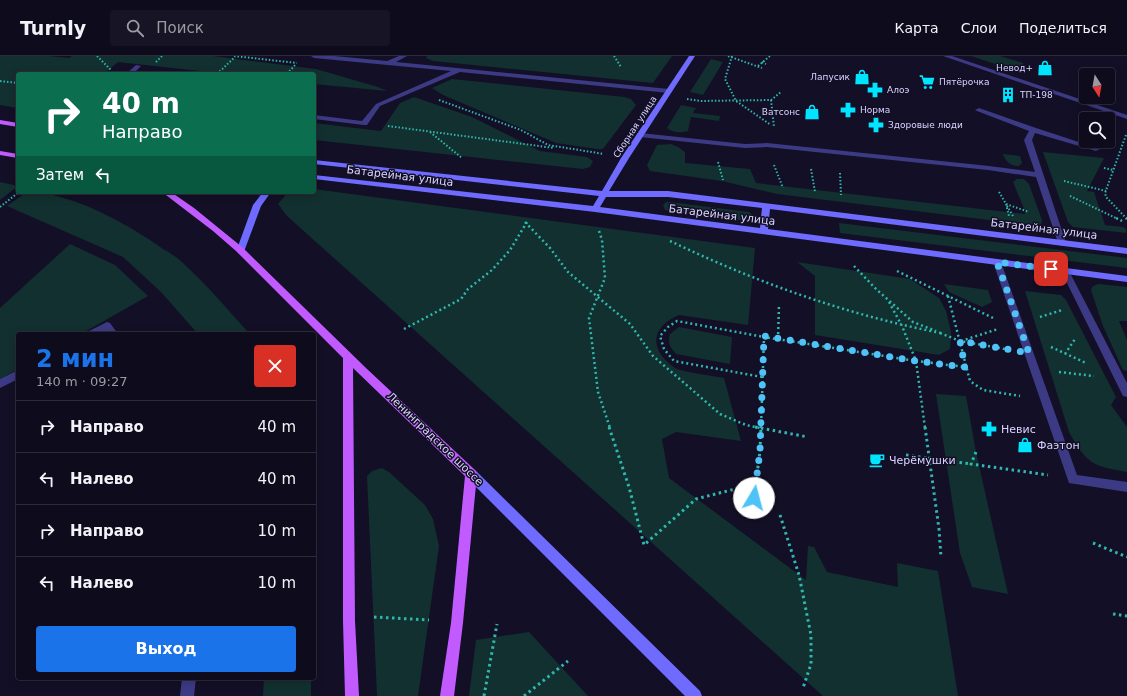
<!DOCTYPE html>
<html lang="ru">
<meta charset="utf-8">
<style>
body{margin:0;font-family:"DejaVu Sans",sans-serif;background:#171425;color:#f1f3f6;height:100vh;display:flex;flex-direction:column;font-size:15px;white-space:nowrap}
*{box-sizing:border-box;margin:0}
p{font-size:13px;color:#9b9ba3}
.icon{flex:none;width:22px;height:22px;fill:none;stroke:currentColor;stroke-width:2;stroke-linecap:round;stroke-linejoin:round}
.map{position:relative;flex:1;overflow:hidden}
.panel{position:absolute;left:16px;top:276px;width:300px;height:348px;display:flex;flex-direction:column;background:#0e0b1c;border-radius:4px;box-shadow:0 2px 10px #0003,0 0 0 1px #2e2b3b}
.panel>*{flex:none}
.banner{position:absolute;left:16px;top:16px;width:300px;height:122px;border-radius:4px;box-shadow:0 2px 10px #0003,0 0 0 1px #2e2b3b;background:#0b6e4f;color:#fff;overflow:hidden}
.needle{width:26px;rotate:169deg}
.controls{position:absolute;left:1079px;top:12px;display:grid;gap:8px}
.controls a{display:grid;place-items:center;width:36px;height:36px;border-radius:4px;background:#0e0b1c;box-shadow:0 2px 10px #0003,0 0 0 1px #2e2b3b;font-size:20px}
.pin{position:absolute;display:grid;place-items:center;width:34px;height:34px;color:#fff;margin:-17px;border-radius:8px;box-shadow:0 2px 6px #0006}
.me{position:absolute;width:44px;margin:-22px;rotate:8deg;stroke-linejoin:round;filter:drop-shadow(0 0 3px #0008)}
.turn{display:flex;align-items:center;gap:14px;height:84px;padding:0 20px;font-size:18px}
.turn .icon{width:52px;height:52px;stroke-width:2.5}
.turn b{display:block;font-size:28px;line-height:34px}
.then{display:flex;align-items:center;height:38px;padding:0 20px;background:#0003;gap:8px;font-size:15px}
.round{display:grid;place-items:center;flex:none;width:42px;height:42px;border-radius:4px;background:#171425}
.headline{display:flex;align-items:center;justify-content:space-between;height:68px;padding:0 20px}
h1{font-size:24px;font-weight:700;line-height:30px;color:#1a73e8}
.button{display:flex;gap:8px;margin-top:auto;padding:8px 20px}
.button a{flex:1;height:46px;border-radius:4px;background:#1a73e8;color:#fff;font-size:16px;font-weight:700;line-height:46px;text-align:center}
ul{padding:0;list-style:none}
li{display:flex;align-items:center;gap:12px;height:52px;padding:0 20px;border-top:1px solid #2e2b3b}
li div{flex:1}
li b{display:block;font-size:15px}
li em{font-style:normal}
header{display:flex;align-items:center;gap:24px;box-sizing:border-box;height:56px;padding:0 20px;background:#0e0b1c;border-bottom:1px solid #2e2b3b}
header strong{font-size:19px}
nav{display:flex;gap:22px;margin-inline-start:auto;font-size:14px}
.search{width:280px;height:36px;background:#171425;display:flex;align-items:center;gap:10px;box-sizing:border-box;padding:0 14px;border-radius:4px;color:#9b9ba3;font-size:15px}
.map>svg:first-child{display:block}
.green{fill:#12302f}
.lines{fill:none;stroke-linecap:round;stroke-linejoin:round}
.path-far2{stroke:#2fb8b0;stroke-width:2;stroke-dasharray:1.5 2;stroke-linecap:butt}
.path-far1{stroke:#2fb8b0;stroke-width:2.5;stroke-dasharray:2 3;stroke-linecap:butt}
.path{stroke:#2fb8b0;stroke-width:3;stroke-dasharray:2.5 3.5;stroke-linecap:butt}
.lane{fill:#3d3a85;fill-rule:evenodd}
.street{fill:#3d3a85;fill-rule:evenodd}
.secondary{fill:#6f6bff;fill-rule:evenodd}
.primary{fill:#c25bff;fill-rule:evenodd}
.route{stroke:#4fc3f7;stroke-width:7;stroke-dasharray:0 12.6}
.labels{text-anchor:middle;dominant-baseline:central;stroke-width:3;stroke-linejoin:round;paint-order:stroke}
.far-poi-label{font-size:9px;fill:#d9d4ff;stroke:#130f26;text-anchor:start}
.far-street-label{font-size:9px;fill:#d9d4ff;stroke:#130f26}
.street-label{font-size:11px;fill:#d9d4ff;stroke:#130f26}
.poi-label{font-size:11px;fill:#d9d4ff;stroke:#130f26;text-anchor:start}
</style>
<header>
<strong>Turnly</strong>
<div class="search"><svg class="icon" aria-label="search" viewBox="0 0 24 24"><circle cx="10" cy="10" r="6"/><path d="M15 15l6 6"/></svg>Поиск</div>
<nav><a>Карта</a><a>Слои</a><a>Поделиться</a></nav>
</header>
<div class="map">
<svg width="1127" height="640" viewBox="0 0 1127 640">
<rect width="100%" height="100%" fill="#130f26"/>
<path class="green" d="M0,0H49L69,2L72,0H213L316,13L378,31L387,35L314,28V18H226L118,6L104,18H18V52L0,49Z
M427,0H672L653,27L433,5L426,2Z
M971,0H1000L1023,7L1026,18Z
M711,3L723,6L703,39L690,36Z
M452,23L624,41L631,43L636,49L603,93H597L556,87L443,39L432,32Z
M414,41L472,61L540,95L587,101L593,105L590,111L583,113L314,84V67L381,75L400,47Z
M681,49L696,52L693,57L720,60L719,65L691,61L688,75C680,77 674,77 667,72Z
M671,88L678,91L685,96V107L750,113L756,127L1025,158V155L1013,126L1017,123H1024L1029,128L1042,164L1041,169L1022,168L777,138L722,125L650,115L647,109L657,89Z
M1043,96L1104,102L1087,135L1094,136L1105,169L1123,171L1126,173V177L1073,171L1068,166Z
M1003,98L1020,100L1022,107L1019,110C1010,110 1006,106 1003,98Z
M0,126L18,130L0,144Z
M314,133L755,192L748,269L679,259C650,271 649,294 675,312C682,316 714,320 724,322L741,385L676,376L662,383L669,422L806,524L808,490L814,491L827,516L898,531L897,507L938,515L958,640H823L287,160L278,148L288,136H314Z
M27,136C71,136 128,168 163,193C170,197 177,201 183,207C207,229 228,254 250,278H198L161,236L123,201L7,150Z
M670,146L749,156L752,158L753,162L746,165L669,155L665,154L663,149L666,146Z
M839,167L1127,202V212L840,177Z
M70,188L115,209L148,240L81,278H18V313L0,323V252Z
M797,206L910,223L939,242L946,255L951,276L950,293L939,299L815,279V220Z
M944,228L988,234L992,246L982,251L949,236Z
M1099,228L1127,231V265H1119L1127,284V315L1123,314L1103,270L1091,234L1093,230Z
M1025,235L1061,239L1066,244L1116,341L1111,349L1127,371V416C1092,410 1087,408 1069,376Z
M679,271L732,281L730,308L676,298C670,291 667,287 670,278Z
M936,338L966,340L976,396L1008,538L972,531L960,497Z
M382,412L389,416L425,449L433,463L439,490L418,640H377L367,420L372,415Z
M529,576L588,640H469L476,584Z
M264,622H311V640H263Z"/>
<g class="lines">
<path class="path-far2" d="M97,0L111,14
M234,0L297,7
M614,0L621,11
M728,0L762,12
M732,0L725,23L736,45L771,69
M156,6L162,0
M762,6L766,8
M758,10L770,0
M217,18L235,1
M287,18L296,8
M0,25L18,27
M687,43L700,45L771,44L781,36
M439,44L521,74L548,89L604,98
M771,44L774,71
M388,70L554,92
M430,76L462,102
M1126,79L1105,137L1106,141L1127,163
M718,106L723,124
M774,109L783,132
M1104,112L1113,114
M811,113L815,136
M840,117L841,139
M1064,125L1106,135
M999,136L1006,148L1009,160
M1070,140L1118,163
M0,151L19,136
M1013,160L1006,148L1029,156"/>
<path class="path-far1" d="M1116,162L1122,165
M1126,162L1127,163
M525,166L550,192L568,216L630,268L653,300L720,358L746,369L760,372
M599,175L602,184L605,222L589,262L598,336L610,372
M670,185C756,226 847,259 941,277
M854,210L876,233L913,266L936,275
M897,215L993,262
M948,240L970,325L983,334L1020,340
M889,246L902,270L916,305L965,311
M1040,261L1062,254
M404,273L461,243L468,233L492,214L510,194L527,166
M940,277L960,285L1005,293
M778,283L779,249
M961,285L998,273
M1051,291L1086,307
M1065,298L1075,283
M1059,316L1094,320
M762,321L674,305L664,293L660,280L668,271L677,265L764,281
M761,372L764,281L916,305L925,372"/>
<path class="path" d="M609,371L629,431L644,489L696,443L739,432
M755,371L808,381
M925,371L939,473L941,501
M976,396L971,408L1048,419
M906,399L971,408
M754,442L760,395L761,371
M780,459L799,519L811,579V608L803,632
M1093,487L1127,501
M1113,558L1127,560
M374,561L429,564
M314,572L318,571
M484,640L497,568
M524,640L568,605"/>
<path class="lane" d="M311,0H334L387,5L399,0H407L396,6L669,33L672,35L669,37L460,16L380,50L367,69H364L314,63V59L362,65L376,48L451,15L314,2Z
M136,9L141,10L133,18H126Z
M979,52L1036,72L1100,93L1096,95L1035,77L1032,84L1066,187L1065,189L1062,190L1058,187L1036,121L988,114L767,91L745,92L640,81L636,79L640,77L745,88L767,87L989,110L1035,116L1024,84L1029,75L977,55L975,54Z
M997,203L1001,206L1077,419L1127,426V436L1069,427L993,206Z
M1065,212L1069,215L1127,327V341L1123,340L1061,215Z
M107,266L110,267L118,278H108L106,275L100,278H87L89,275Z
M18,314V323L0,332V323Z
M182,622H196L194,640H180Z"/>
<path class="street" d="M943,0H952L1127,59V63Z"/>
<path class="secondary" d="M689,0H695L629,102L609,135H668L1127,192V198L770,153L768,173L1127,220V226L595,156L314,123V119L593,150L599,140L314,108V104L602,135L621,102ZM606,141H668L762,152L760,172L600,151Z
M263,136H271L261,150L245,193L244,195H238L237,193L253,149Z
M471,413L475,414L700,635L702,640H685L467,422L465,418L467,414Z"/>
<path class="primary" d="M0,64L18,67V71L0,68Z
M0,95L18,98V102L0,99Z
M162,136H171L194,152L242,191L367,313L475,414L477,418L463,567L454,640H440L451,567L465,420L353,312L355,565L359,640H345L343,565V302L236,195L213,175Z"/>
</g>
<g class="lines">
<path class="route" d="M754,442L760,395L764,280L916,305L965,311L960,285L1029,297L997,206L1051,213"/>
</g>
<defs>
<symbol id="shop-bare" viewBox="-9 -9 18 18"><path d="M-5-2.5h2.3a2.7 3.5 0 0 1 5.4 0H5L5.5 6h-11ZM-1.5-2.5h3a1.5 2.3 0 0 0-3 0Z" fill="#00e5ff" stroke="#130f26" stroke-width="2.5" paint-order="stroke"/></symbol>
<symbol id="supermarket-bare" viewBox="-9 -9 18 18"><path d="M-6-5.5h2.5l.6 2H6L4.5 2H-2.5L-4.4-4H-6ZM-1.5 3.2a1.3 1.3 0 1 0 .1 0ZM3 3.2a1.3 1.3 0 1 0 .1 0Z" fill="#00e5ff" stroke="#130f26" stroke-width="2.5" paint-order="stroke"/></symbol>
<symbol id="pharmacy-bare" viewBox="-9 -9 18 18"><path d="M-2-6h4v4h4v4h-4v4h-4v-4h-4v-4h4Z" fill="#00e5ff" stroke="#130f26" stroke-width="2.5" paint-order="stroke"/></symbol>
<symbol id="building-bare" viewBox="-9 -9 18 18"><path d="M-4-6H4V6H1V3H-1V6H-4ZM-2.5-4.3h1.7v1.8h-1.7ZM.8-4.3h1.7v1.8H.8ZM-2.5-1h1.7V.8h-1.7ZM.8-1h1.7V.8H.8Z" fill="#00e5ff" stroke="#130f26" stroke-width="2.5" paint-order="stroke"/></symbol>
<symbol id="cafe-bare" viewBox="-9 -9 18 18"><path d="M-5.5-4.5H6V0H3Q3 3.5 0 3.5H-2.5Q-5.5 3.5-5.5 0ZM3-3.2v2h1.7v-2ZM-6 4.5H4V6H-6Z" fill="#00e5ff" stroke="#130f26" stroke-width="2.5" paint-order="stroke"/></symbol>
</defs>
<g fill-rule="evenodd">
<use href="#shop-bare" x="1034" y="1" width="22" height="22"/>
<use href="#shop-bare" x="851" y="10" width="22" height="22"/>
<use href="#supermarket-bare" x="916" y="15" width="22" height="22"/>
<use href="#pharmacy-bare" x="864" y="23" width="22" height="22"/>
<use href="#building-bare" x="997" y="28" width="22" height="22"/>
<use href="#pharmacy-bare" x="837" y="43" width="22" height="22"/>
<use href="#shop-bare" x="801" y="45" width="22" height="22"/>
<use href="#pharmacy-bare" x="865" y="58" width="22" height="22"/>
<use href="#pharmacy-bare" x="978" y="362" width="22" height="22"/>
<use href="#shop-bare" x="1014" y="378" width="22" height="22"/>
<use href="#cafe-bare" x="866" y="393" width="22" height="22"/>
</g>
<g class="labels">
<g class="far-poi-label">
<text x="1033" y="12" text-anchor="end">Невод+</text>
<text x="850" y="21" text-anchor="end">Лапусик</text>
<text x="939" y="26">Пятёрочка</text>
<text x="887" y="34">Алоэ</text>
<text x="1020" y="39">ТП-198</text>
<text x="860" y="54">Норма</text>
<text x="800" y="56" text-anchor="end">Ватсонс</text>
<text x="888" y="69">Здоровые люди</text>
</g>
<g class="far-street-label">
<text transform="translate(635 71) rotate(-57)">Сборная улица</text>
</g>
<g class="street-label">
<text transform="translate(400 120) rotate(7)">Батарейная улица</text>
<text transform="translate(722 159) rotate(7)">Батарейная улица</text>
<text transform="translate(1044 173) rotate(7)">Батарейная улица</text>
<text transform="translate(435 383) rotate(44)">Ленинградское шоссе</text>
</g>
<g class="poi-label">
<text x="1001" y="373">Невис</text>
<text x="1037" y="389">Фаэтон</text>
<text x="889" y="404">Черёмушки</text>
</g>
</g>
</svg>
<div class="controls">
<a><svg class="needle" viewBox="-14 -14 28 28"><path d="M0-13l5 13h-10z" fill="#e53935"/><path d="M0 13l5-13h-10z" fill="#9b9ba3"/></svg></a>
<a><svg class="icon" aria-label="search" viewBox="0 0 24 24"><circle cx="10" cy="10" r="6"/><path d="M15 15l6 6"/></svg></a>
</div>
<div class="pin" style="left:1051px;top:213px;background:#d93025"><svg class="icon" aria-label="arrive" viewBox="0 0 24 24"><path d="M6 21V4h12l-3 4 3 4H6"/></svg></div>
<svg class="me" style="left:754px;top:442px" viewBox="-20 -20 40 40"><circle r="19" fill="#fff"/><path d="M0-13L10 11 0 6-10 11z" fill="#4fc3f7"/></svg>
<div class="banner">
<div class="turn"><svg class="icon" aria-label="right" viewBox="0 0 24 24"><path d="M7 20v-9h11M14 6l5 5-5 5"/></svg><div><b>40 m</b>Направо</div></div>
<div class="then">Затем<svg class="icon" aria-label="left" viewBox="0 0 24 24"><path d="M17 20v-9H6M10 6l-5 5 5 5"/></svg></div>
</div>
<section class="panel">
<div class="headline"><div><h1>2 мин</h1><p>140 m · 09:27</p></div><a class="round" style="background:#d93025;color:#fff"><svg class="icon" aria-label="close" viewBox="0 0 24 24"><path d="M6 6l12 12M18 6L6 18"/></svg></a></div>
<ul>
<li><svg class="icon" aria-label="right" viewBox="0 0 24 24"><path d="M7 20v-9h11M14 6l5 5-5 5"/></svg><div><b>Направо</b></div><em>40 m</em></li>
<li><svg class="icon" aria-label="left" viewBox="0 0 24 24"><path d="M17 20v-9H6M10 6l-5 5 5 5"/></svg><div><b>Налево</b></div><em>40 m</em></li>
<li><svg class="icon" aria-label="right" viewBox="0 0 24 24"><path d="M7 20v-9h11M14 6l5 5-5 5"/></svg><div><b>Направо</b></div><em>10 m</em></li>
<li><svg class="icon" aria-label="left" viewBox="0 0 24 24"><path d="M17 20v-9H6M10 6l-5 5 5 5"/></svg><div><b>Налево</b></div><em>10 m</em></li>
</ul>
<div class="button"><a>Выход</a></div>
</section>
</div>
